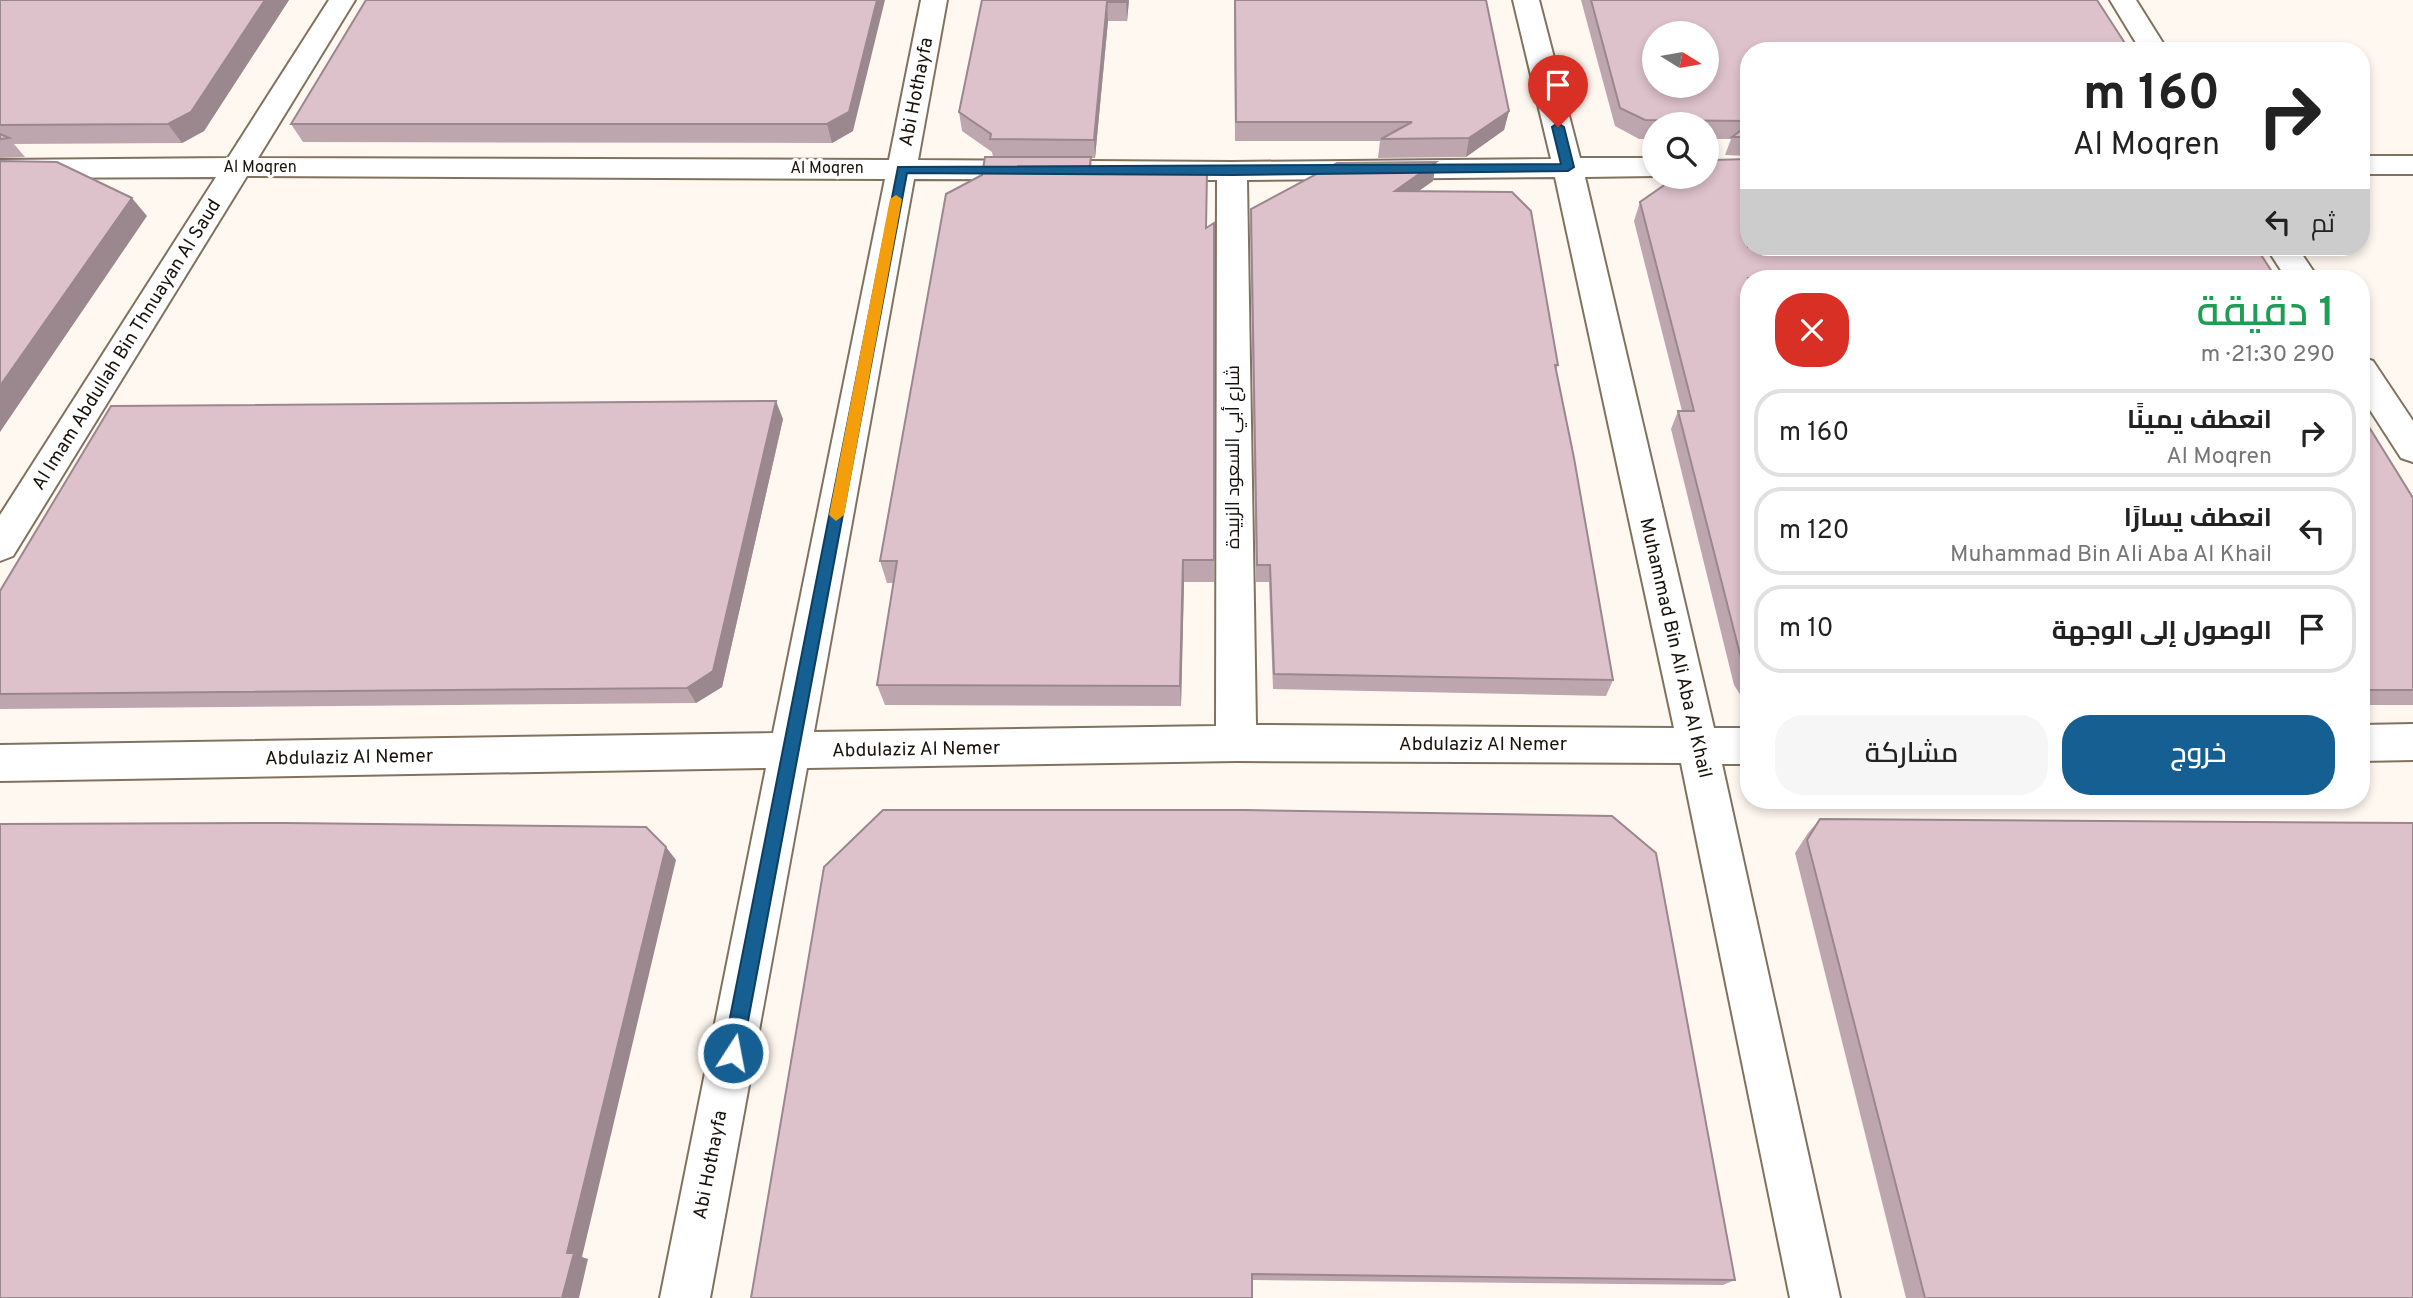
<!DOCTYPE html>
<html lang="ar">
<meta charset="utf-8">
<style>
body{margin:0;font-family:Overpass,Cairo,sans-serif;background:#f6f6f6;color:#222;direction:rtl;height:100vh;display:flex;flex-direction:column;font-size:26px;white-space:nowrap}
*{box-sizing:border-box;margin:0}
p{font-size:23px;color:#767676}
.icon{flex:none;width:38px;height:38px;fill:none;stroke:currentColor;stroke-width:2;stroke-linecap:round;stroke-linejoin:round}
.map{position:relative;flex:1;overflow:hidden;direction:ltr}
.side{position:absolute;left:1740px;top:270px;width:630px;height:539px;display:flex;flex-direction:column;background:#fff;border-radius:28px;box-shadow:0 4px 10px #0003;direction:rtl}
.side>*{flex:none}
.guide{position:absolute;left:1740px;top:42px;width:630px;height:214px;border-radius:28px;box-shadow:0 4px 10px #0003;direction:rtl;background:#fff;color:#222;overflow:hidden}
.needle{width:46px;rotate:101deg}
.tools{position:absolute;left:1642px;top:21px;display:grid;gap:14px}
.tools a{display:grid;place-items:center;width:77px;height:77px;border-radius:50%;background:#fff;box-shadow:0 4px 10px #0003;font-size:35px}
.pin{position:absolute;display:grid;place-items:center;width:60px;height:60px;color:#fff;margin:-72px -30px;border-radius:50% 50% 50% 0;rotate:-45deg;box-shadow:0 0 7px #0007}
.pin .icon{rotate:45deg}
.me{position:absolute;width:77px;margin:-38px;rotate:11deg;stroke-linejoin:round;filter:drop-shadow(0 0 5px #0008)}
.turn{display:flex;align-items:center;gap:24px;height:147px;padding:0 35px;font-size:32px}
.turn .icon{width:91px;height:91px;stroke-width:2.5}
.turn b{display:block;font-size:49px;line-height:60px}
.then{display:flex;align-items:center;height:66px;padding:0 35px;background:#0003;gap:14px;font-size:26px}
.round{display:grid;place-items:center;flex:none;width:74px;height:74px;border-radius:28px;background:#f6f6f6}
.overview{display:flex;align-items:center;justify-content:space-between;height:119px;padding:0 35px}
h1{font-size:42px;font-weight:600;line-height:52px;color:#1e9e55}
.button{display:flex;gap:14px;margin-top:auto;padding:14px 35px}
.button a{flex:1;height:80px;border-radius:28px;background:#155f93;color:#fff;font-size:28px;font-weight:600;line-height:80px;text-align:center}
.button a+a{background:#f6f6f6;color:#222}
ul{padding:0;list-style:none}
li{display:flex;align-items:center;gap:21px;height:88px;margin:0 14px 10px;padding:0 21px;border:4px solid #e0e0e0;border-radius:28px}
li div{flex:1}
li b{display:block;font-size:26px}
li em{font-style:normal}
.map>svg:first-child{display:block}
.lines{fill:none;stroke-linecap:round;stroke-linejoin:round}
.minor-casing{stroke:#81725f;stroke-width:4}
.minor{fill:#fff;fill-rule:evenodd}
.wall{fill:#bea6af}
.shaded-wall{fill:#9b878e}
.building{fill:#ddc1cb;stroke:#9b878e;stroke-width:2;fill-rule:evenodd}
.route{fill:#155f93;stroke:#0e3e60;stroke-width:2}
.slow{fill:#f59e0b}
.labels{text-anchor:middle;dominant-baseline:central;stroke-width:6;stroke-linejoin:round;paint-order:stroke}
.far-street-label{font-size:16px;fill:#18120b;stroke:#fff}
.street-label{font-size:19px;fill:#18120b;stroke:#fff}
</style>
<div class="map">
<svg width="2413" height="1298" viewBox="0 0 2413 1298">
<rect width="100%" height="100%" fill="#fff8f0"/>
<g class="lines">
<defs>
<path id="minor" d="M329,0H355L258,158L889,160L921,0H947L918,160L1232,162L1551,159L1513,0H1539L1580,158H1654V176L1585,177L1714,728H1748V764H1722L1840,1298H1790L1681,763L1236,761L807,768L710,1298H660L766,768L0,781V745L773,733L885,179L247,176L13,556L0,561V515L216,177L0,178V160L228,158ZM1555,177L1674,728L1256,725L1247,180ZM914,179L1217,180L1216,726L814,732Z
M2110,0H2136L2168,51H2141Z
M2361,156H2413V174H2361Z
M2266,247H2297L2318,278H2286Z
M2361,357L2373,361L2413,421V462L2401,458L2361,396Z
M2413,724V760L2361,761V725Z"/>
</defs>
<use href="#minor" class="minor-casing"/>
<use href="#minor" class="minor"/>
</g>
<path class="wall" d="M0,0H289L204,131L182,143L14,144L25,157L0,158Z
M366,0L853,131L832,143L303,142L291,124Z
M982,0H1129L1127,21H1108L1095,158H1091L1092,172L1207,228L1214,223V582H1184L1181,706L885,705L877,685L894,583H887L880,561L982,175L993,157L992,152L962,131L959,112Z
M1234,0L1509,111L1504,130L1466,157L1378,158L1380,141H1235Z
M1581,0H2097L1748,51V156L1725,155L1731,139H1706V124H1654V139H1639L1615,126Z
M1713,160L1748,278V702L1741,696L1734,685L1671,429L1678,411H1682L1634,221L1640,202Z
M1436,162L1433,181L1418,191L1558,365L1556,371L1613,680L1606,696L1273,689L1269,582H1256L1250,228L1251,209Z
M2361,414L2413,498V705H2361Z
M783,419L722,687L696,703L0,709V591Z
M1820,819L2413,1298H1906L1795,853L1808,833Z
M824,867L1735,1280L1723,1285L1252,1280Z"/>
<path class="shaded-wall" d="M265,0H289L204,131L182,143L168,124Z
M877,0H885L853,131L832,143L827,124Z
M1126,0H1129L1127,21Z
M1107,2L1108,21L1095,158L1094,140Z
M1509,111L1504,130L1466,157L1469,138Z
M1436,162L1433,181L1392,210L1395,191Z
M132,198L147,216L0,432V386Z
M776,401L783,419L722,687L696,703L687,688Z
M1183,560L1184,582L1181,706L1180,686Z
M666,847L676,860L582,1257L588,1259L579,1298H562L567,1253Z"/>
<path class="building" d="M0,0H265L191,112L168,124L0,125Z
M366,0H877L849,112L827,124H291Z
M982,0H1126V2H1107L1094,140L990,139L991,134L959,112Z
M1235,0H1486L1509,111L1469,138L1381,139L1412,122H1236Z
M1591,0H2097L2130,51H1748V121L1645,120L1620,108ZM1654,33H1706V86H1654Z
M1748,125V137H1732Z
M0,134L9,138L0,139Z
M1710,152L1713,160L1748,159V247H2256L2276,278H1748V677L1744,670L1678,411H1694L1640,202L1676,177H1706V155Z
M985,157H1091L1089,172L1207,173L1206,228L1214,223V560H1183L1180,686L877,685L897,561H880L946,194L982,175Z
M0,161L57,162L132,198L0,386Z
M1436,162L1395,191L1512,192L1531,211L1558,365H1555L1574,458L1613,680L1274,674L1270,565H1257L1251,209L1337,163Z
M776,401L713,671L687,688L0,694V591L111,406Z
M2361,414L2413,498V690H2361Z
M883,810H1244L1612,816L1656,853L1735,1280L1252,1274V1298H751L824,867Z
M1820,819L2413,823V1298H1925L1807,840Z
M287,823L646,827L666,847L567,1253H574L562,1298H0V824Z"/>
<path class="route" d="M1558,123L1564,127L1574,167L1568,171L1232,175L907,173L742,1053L740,1060L733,1062L726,1060L723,1053L898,167L1561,164L1552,127Z"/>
<path class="slow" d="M896,195L902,199L844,515L836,521L829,515L890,199Z"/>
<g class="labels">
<g class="far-street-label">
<text x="260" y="168">Al Moqren</text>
<text x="827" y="169">Al Moqren</text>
</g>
<g class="street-label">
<text transform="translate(917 92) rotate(-79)">Abi Hothayfa</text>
<text transform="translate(127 345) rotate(-58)">Al Imam Abdullah Bin Thnuayan Al Saud</text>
<text transform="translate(1234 457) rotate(-90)">شارع أبي السعود الزبيدة</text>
<text transform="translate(1675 648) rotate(77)">Muhammad Bin Ali Aba Al Khail</text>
<text x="1483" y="745">Abdulaziz Al Nemer</text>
<text transform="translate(916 750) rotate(-1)">Abdulaziz Al Nemer</text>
<text transform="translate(349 758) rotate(-1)">Abdulaziz Al Nemer</text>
<text transform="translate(711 1165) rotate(-79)">Abi Hothayfa</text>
</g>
</g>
</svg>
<div class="tools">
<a><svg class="needle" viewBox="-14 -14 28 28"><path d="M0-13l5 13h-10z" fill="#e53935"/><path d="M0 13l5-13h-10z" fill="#767676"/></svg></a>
<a><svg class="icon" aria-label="search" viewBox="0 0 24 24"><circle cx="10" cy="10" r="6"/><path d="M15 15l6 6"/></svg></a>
</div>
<div class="pin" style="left:1558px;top:127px;background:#d93025"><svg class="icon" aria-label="arrive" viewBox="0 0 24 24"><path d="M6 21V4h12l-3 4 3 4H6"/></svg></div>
<svg class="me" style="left:733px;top:1053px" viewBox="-20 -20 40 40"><circle r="17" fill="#155f93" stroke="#fff" stroke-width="3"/><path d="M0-11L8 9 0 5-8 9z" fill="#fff"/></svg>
<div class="guide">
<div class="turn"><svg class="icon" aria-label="right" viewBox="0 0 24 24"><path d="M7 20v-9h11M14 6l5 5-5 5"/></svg><div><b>160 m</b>Al Moqren</div></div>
<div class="then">ثم<svg class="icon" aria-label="left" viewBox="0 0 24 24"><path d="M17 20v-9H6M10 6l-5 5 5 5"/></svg></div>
</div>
<section class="side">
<div class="overview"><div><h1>1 دقيقة</h1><p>290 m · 21:30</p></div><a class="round" style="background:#d93025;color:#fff"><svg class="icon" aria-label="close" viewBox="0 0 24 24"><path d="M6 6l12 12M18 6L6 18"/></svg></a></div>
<ul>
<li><svg class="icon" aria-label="right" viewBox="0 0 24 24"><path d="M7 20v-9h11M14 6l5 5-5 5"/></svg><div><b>انعطف يمينًا</b><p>Al Moqren</p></div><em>160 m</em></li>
<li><svg class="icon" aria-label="left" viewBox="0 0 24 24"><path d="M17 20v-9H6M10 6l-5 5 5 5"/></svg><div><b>انعطف يسارًا</b><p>Muhammad Bin Ali Aba Al Khail</p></div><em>120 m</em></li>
<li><svg class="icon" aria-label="arrive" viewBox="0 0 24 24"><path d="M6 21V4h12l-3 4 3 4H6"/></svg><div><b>الوصول إلى الوجهة</b></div><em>10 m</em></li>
</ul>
<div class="button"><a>خروج</a><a>مشاركة</a></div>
</section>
</div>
